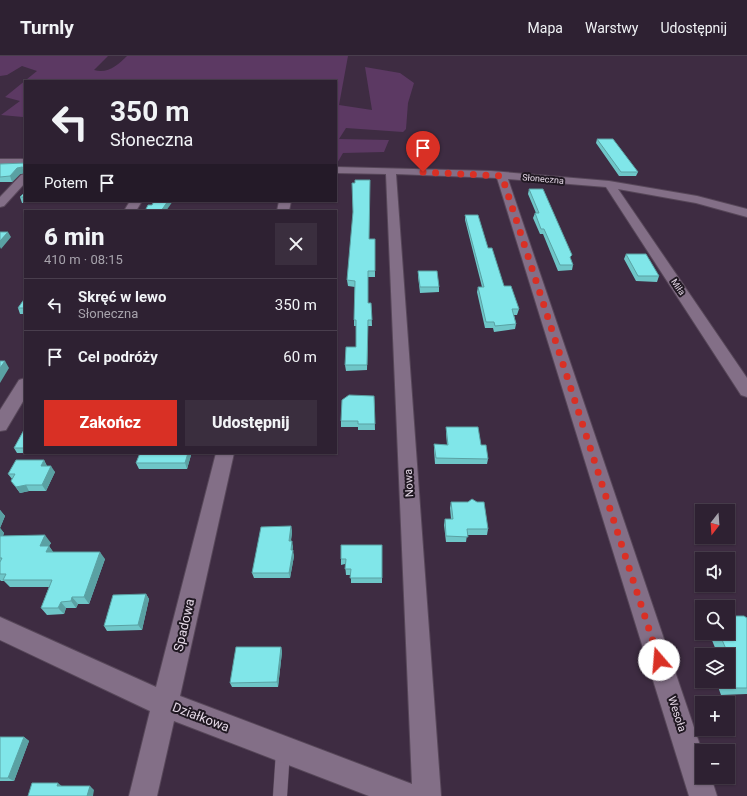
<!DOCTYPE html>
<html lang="pl">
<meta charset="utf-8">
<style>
body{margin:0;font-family:Roboto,sans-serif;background:#3a2e3e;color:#f1f3f6;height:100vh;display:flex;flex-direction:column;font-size:15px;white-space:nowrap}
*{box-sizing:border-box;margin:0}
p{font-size:13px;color:#a7a3ac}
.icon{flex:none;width:22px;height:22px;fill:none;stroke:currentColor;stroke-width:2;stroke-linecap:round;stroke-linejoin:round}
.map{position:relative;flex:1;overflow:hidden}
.side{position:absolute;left:24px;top:154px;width:313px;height:244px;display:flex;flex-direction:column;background:#2e2132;border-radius:0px;box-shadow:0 1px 3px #0004,0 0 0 1px #493e4d}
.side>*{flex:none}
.hud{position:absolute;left:24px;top:24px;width:313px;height:122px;border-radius:0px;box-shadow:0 1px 3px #0004,0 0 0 1px #493e4d;background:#2e2132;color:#f1f3f6;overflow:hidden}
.needle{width:26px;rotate:197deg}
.fabs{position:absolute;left:695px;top:448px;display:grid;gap:8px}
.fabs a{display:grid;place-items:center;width:40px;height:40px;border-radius:0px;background:#2e2132;box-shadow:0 1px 3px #0004,0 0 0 1px #493e4d;font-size:20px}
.pin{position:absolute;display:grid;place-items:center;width:34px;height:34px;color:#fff;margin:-41px -17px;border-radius:50% 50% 50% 0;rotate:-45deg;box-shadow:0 0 4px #0007}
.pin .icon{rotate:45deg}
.me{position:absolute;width:44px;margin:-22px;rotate:342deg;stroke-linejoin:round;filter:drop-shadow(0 0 3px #0008)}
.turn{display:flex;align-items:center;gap:14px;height:84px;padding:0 20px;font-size:18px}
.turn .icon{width:52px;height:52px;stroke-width:2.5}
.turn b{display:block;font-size:28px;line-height:34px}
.then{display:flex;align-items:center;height:38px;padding:0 20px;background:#0003;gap:8px;font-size:15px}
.round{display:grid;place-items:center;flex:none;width:42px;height:42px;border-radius:0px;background:#3a2e3e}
.head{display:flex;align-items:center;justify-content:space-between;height:68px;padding:0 20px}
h1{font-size:24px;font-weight:800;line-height:30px}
.action{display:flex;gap:8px;margin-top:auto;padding:8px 20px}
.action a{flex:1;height:46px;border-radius:0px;background:#d93025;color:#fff;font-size:16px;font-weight:800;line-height:46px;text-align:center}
.action a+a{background:#3a2e3e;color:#f1f3f6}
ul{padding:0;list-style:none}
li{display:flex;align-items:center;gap:12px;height:52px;padding:0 20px;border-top:1px solid #493e4d}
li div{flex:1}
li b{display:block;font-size:15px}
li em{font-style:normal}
header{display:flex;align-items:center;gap:24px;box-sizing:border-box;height:56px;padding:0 20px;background:#2e2132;border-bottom:1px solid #493e4d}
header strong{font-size:19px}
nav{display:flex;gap:22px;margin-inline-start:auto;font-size:14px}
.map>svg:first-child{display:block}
.green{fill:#5c3963}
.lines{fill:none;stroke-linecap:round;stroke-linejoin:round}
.lane-casing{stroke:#574759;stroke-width:1}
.street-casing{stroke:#574759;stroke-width:2}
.lane{fill:#836f87;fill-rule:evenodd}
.street{fill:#836f87;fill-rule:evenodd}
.wall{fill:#6ec6c8}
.shaded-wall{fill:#5aa1a3}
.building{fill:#80e6e9;stroke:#5aa1a3}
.route{stroke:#d93025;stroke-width:7;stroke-dasharray:0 12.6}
.labels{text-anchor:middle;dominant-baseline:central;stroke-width:4;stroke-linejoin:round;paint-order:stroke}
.far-street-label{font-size:9px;fill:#e4d8e6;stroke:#201822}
.street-label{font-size:11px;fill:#e4d8e6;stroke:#201822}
.near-street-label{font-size:13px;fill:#e4d8e6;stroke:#201822}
</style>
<header>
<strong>Turnly</strong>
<nav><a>Mapa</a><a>Warstwy</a><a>Udostępnij</a></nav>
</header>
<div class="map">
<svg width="747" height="740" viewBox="0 0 747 740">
<rect width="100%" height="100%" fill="#3e2c42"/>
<path class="green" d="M0,0H108L94,14C108,18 118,9 127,0H348L339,49L372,54L365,11L400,17L414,27L408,47L406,73L403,76L346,72L339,83L389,84L384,96L343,97L336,109V25H25V60L23,61L1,59L20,45L5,41L37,15L22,10L7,19L0,20Z"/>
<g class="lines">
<defs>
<path id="lane" d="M283,688L288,690L290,695L287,740H273L276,695L278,690Z"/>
<path id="street" d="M0,103H25V109H0Z
M336,111L491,115L609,125L697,140L747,153V161L696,147L618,133L747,322V341L741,339L606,131L508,123L702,695V721H711L717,740H689L497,122L396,118L441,740H369L174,665L157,740H129L150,655L0,584V561L156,631L216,397H234L180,640L412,728L386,118L336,117Z
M25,118V127L4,150L0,151V141L21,119Z
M130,145H142L136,155H124Z
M279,145H291L289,155H277Z
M25,322V342L6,374L0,375V354L19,324Z"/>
</defs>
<use href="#lane" class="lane-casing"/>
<use href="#street" class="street-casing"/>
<use href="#lane" class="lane"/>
<use href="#street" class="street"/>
</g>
<path class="wall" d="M597,83L638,116L636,120H619L596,87Z
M25,107V123L24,121V117L20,118L12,126H0V108Z
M529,133L571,204L573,209L572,214L558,215L543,178H540L533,162L535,157H536L528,138Z
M25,136V145H45L44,147H22L20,141Z
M465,159L488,192L504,230L519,253L517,259H514L516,268L515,273L494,276L493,272H485L477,236L478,231H482L465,164Z
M369,183H375V221H368V247H371L372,270H368L367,314L346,315L345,309L356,291V270H354V264L355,231L348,230L347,224Z
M626,198L659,220L657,226L636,225L624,203Z
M418,215L439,231V236L420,237L418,220Z
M25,242V258H20L18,252Z
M374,340L375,374H358V371H341V365Z
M446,371L481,389L488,403L487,408H435L434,394V388L447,389L446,377Z
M25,372V397H33H17L14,392Z
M140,397H190L191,399L187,413H139L136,407Z
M44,404L47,410L55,416L46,435H29L20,437L11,425L12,423L8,418Z
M451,446L488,473L487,479H467L466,486H446L444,469L445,463H451L450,452Z
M0,454L5,460L0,472L4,477L3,480L51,487L49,490L53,496L105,503L89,548H78L76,552H66L64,558L47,559L41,552L49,531H10L4,525H1L0,524Z
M291,470L292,476L291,485L293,491L292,494L294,500L290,522H254L252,517Z
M382,489V527H351V519H346L345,508L341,509V503Z
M146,538L149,543L142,574L107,575L104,570Z
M747,562V638L721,639L716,625H728V599H718L709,577H728Z
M281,591L282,596L278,631H232L230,627Z
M0,681H24L29,685L14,725H0Z"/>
<path class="shaded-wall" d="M22,111L25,117L20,118L12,126L10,120L17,112Z
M168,145H173L166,155H161Z
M8,176L11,181L1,193L0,191V185Z
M5,305L9,312L0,327V312Z
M188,397H190L191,399L187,413L185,407Z
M44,404L47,410H41Z
M51,410L55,416L46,435L42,429Z
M26,429L29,435L20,437L16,431Z
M0,454L5,460L0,472L4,477L0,486Z
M291,470L292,476L290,490L289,485Z
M45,479L51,487L49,490L54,497L51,504L40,490Z
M292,485L293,491L292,500L291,494Z
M293,494L294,500L290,522L289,517Z
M100,496L105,503L89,548L84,541Z
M146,538L149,543L142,574L138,569Z
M72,541L78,548L76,552L71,545Z
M61,546L66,552L64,558L58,552Z
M281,591L282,596L278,631L277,626Z
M24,681L29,685L14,725L8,722Z
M58,727L63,731L57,730Z
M90,730L94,734L93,740H87Z"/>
<path class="building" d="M597,83H613L638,116H621Z
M25,107V121H24V112L22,111L17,112L10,120L0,121V108Z
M355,124H370L369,183H375V215H368V247H371L372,264H368L367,309H345L346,291H356V264H354L355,225L347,224L353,156L352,127H355Z
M529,133H543L572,199L570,201L573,209H560L544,173H541L535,157H539Z
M25,136V141H20Z
M154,145H168L161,155H145L148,149H152Z
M465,159H478L488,192H492L504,230H511L519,253H512L516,268L495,270L494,266H486L478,231H484Z
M0,176H8L0,185Z
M626,198H646L659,220H638Z
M418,215H437L439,231H420Z
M25,242V252H18Z
M0,305H5L0,312Z
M349,339L374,340L375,368H358V365H341L342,344Z
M446,371H478L481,389H486L488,403L436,402L434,388L448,389Z
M25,372V392H14Z
M140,397H188L185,407H136Z
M16,404H44L41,410H51L42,429H26L16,431L11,425L15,418H8Z
M472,443L477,446H484L488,473H467L468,481L446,480L445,463H453L451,446H468Z
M291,470L289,485H292L291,494H293L289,517H252L261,471Z
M45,479L40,490H49L46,496H100L84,541H72L71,545L61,546L58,552H41L52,524H3L6,518H0V506L2,502H0V480Z
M341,489H382V522H350L351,513H345L346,503H341Z
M146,538L138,569L104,570L113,539Z
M733,560H744L747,562V632H729L726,625H728V609H733L719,577H728V564Z
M236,591H281L277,626L230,627Z
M0,681H24L8,722H0Z
M32,727H58L57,730H90L87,740H28Z"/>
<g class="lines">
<path class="route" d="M423,116L502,120L659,604"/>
</g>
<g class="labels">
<g class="far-street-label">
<text transform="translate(543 123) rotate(5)">Słoneczna</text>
<text transform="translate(678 231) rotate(56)">Miła</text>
</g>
<g class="street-label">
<text transform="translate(409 427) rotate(-93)">Nowa</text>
<text transform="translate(677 658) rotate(72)">Wesoła</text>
</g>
<g class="near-street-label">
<text transform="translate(184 569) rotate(-77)">Spadowa</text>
<text transform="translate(201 661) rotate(21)">Działkowa</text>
</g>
</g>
</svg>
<div class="fabs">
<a><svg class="needle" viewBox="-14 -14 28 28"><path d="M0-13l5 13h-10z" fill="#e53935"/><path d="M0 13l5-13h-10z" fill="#a7a3ac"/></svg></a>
<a><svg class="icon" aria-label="sound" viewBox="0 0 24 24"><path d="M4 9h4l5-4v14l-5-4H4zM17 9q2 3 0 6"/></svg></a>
<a><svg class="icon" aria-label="search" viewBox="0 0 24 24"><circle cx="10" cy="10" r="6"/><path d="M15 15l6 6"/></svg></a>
<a><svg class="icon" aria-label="layers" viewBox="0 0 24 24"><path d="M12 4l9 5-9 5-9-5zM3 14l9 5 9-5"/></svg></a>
<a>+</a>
<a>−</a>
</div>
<div class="pin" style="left:423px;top:116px;background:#d93025"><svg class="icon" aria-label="arrive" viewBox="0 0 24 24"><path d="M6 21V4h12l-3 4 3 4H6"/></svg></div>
<svg class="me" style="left:659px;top:604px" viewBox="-20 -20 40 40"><circle r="19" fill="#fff"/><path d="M0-13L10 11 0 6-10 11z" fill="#d93025"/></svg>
<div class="hud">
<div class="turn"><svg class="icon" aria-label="left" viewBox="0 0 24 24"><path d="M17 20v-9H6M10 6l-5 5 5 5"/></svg><div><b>350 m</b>Słoneczna</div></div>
<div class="then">Potem<svg class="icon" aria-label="arrive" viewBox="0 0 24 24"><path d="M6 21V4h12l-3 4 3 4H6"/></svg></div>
</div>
<section class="side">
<div class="head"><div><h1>6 min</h1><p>410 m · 08:15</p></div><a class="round"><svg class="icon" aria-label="close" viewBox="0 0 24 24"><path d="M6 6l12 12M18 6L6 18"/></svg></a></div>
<ul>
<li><svg class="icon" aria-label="left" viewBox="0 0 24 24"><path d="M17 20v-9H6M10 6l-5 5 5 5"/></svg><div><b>Skręć w lewo</b><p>Słoneczna</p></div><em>350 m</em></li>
<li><svg class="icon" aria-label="arrive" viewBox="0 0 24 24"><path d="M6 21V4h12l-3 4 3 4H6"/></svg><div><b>Cel podróży</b></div><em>60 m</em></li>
</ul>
<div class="action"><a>Zakończ</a><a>Udostępnij</a></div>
</section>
</div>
